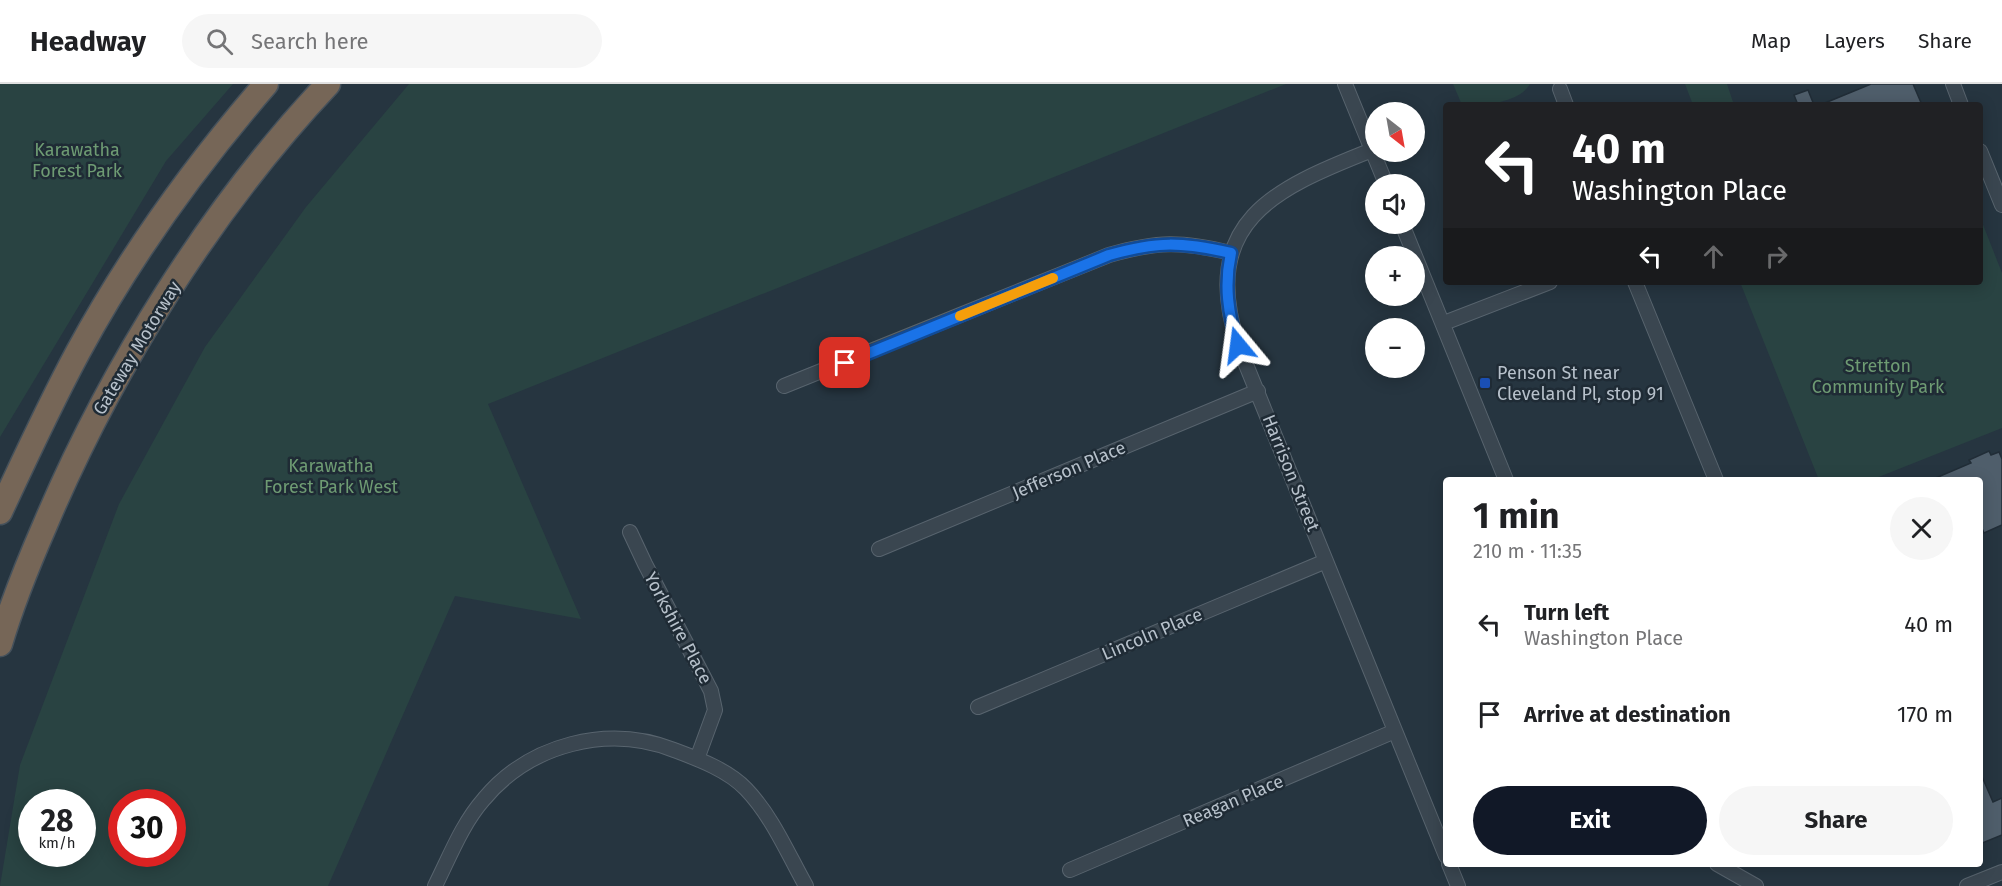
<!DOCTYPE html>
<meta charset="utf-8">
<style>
body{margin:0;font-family:"Fira Sans",sans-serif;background:#f6f6f6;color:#202124;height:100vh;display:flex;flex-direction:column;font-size:22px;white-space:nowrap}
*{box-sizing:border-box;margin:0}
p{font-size:20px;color:#757577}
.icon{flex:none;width:33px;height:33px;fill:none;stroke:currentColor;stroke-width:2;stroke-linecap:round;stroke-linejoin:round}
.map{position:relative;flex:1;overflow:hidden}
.drawer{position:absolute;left:1443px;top:393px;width:540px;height:390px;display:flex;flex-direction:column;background:#fff;border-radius:6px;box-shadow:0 3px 15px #0003}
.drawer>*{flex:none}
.hud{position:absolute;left:1443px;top:18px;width:540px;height:183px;border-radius:6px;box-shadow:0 3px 15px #0003;background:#202124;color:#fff;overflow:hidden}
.needle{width:39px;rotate:149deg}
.buttons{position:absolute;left:1365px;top:18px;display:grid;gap:12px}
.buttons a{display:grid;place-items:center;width:60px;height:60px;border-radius:50%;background:#fff;box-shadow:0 3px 15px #0003;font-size:30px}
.speed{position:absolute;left:18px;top:705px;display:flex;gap:12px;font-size:30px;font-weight:700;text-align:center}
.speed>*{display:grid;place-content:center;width:78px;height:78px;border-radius:50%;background:#fff;box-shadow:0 3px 15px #0003;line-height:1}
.speed small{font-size:15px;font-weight:400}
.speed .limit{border:9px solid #d22;background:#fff;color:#111}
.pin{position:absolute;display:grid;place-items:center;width:51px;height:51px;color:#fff;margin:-26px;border-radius:12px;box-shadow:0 3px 9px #0006}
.me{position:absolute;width:66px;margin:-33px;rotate:344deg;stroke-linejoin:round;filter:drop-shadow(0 0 4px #0008)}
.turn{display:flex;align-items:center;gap:21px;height:126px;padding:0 30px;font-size:27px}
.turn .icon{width:78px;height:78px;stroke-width:2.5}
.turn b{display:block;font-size:42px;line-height:51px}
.lanes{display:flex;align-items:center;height:57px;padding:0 30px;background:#0003;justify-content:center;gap:30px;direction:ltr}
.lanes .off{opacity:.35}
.round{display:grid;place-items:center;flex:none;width:63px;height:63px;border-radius:32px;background:#f6f6f6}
.headline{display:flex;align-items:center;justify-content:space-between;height:102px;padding:0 30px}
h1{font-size:36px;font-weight:700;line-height:45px}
.button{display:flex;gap:12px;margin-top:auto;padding:12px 30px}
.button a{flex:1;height:69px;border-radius:36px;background:#111827;color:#fff;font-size:24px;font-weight:700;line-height:69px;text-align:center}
.button a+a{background:#f6f6f6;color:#202124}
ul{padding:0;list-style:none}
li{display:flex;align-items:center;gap:18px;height:90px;padding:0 30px}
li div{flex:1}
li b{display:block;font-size:22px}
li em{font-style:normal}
header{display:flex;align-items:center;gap:36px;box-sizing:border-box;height:84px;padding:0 30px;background:#fff;border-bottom:2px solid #e0e0e0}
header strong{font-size:28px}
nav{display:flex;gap:33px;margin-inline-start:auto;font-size:21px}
.search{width:420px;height:54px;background:#f6f6f6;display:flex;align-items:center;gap:15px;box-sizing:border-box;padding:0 21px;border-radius:33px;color:#757577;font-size:22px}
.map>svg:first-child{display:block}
.green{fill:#294342;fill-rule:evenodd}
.building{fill:#4f5e6b;stroke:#212d37;stroke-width:1.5}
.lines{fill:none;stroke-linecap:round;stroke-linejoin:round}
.street-casing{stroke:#58646e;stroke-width:16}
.highway-casing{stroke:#45515b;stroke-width:27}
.street{stroke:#3a4650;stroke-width:14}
.highway{stroke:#766657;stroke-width:24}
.route-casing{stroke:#114b97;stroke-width:15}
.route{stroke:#1a73e8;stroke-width:10}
.slow{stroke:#f59e0b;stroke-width:10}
.transit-dot{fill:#1a4fb4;stroke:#1f2b35;stroke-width:2}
.labels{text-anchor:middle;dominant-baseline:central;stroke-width:5;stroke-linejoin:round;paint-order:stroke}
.park-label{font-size:18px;fill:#6e9b73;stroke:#1f2b35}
.street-label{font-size:18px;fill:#b7c1cb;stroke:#1f2b35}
.poi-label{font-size:18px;fill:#b7c1cb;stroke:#1f2b35;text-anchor:start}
</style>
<header>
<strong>Headway</strong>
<div class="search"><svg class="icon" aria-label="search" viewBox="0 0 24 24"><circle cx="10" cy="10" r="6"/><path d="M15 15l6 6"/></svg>Search here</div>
<nav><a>Map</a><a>Layers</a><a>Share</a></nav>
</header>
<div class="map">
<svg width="2002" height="802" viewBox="0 0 2002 802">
<rect width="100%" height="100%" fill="#263540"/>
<path class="green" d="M0,0H233L166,77L0,353Z
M409,0H1286L488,320L581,535L455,512L328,802H0L20,681L119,420L205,263L306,123ZM32,718H82V770H32ZM122,718H172V770H122Z
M1453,0H1530C1518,20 1483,21 1462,21Z
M1685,0H1727L1734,21H1693Z
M1980,133L2002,189V344L1871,396H1819L1740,198H1980Z"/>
<path class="building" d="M1871,0H1913L1922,21H1820Z
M1808,6L1814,21H1798L1794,11Z
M1989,367L1991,371L1999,368L2002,375V441L1984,449L1980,440V396H1931L1971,379L1969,376Z
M1980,688L1993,718L2002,714V751L1980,760Z"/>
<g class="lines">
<defs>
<path id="street" d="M1345,0L1386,100
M1953,0L1961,21
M1560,5L1566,21
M1372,66C1273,105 1199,138 1238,261L1446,772
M1980,67L2002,121
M1402,140L1506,396
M1635,198L1716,396
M1444,239L1550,198
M784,302L1109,171C1158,157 1181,157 1231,169
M630,448L645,480L711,607L715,626L697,675
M879,465L1258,307
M978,623L1326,477
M1449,780L1458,802
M1717,780L1756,802
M1070,786L1395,647
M435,802C450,772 462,740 484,715C530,660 608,640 674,666C698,675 728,686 746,705C772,732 788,770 806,802
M1967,802L2002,788"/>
<path id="highway" d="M0,428C25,374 50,320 78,268C130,172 195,82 266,0
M0,560C12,519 28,480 45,441C111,285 211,124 328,0"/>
</defs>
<use href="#street" class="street-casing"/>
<use href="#highway" class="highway-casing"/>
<use href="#street" class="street"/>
<use href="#highway" class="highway"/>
</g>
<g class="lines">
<defs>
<path id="route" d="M845,279L1109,171C1158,157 1181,158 1231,169C1224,201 1228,230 1238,261"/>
</defs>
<use href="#route" class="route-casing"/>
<use href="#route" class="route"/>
<path class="slow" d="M960,232L1053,194"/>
</g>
<rect class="transit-dot" x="1479" y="293" width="12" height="12" rx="3"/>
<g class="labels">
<g class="park-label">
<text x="77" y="66">Karawatha<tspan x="77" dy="21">Forest Park</tspan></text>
<text x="1878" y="282">Stretton<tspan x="1878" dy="21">Community Park</tspan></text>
<text x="331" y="382">Karawatha<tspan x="331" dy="21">Forest Park West</tspan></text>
</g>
<g class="street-label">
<text transform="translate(137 264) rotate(-59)">Gateway Motorway</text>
<text transform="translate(1069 386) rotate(-23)">Jefferson Place</text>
<text transform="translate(1291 389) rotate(68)">Harrison Street</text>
<text transform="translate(678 544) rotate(62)">Yorkshire Place</text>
<text transform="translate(1152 550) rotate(-23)">Lincoln Place</text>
<text transform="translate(1233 717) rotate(-23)">Reagan Place</text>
</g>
<g class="poi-label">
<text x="1497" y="289">Penson St near<tspan x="1497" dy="21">Cleveland Pl, stop 91</tspan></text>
</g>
</g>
</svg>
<div class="buttons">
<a><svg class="needle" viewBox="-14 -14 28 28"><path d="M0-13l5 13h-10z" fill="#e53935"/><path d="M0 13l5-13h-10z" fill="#757577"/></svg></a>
<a><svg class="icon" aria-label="sound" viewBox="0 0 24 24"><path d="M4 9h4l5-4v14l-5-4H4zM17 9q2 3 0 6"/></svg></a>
<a>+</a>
<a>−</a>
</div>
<div class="speed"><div>28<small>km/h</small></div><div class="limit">30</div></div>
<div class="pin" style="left:845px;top:279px;background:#d93025"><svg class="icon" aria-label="arrive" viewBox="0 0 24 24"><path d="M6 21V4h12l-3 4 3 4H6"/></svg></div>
<svg class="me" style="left:1238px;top:261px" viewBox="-20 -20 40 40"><path d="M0-17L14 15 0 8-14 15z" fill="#1a73e8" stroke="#fff" stroke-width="4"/></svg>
<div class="hud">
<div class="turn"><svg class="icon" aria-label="left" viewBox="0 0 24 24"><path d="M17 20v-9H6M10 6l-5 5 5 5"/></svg><div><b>40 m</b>Washington Place</div></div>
<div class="lanes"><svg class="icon" aria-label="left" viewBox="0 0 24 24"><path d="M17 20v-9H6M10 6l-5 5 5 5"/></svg><svg class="icon off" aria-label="ahead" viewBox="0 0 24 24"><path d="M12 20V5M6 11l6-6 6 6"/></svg><svg class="icon off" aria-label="right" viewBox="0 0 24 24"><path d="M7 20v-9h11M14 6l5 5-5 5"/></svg></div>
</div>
<section class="drawer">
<div class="headline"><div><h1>1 min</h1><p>210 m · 11:35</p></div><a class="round"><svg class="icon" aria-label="close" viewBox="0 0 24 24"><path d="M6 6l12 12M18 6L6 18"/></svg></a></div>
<ul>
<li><svg class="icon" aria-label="left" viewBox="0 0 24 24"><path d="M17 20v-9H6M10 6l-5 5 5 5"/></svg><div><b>Turn left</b><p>Washington Place</p></div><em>40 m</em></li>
<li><svg class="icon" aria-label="arrive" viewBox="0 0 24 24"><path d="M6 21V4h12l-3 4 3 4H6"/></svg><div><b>Arrive at destination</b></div><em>170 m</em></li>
</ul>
<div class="button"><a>Exit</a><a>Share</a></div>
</section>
</div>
